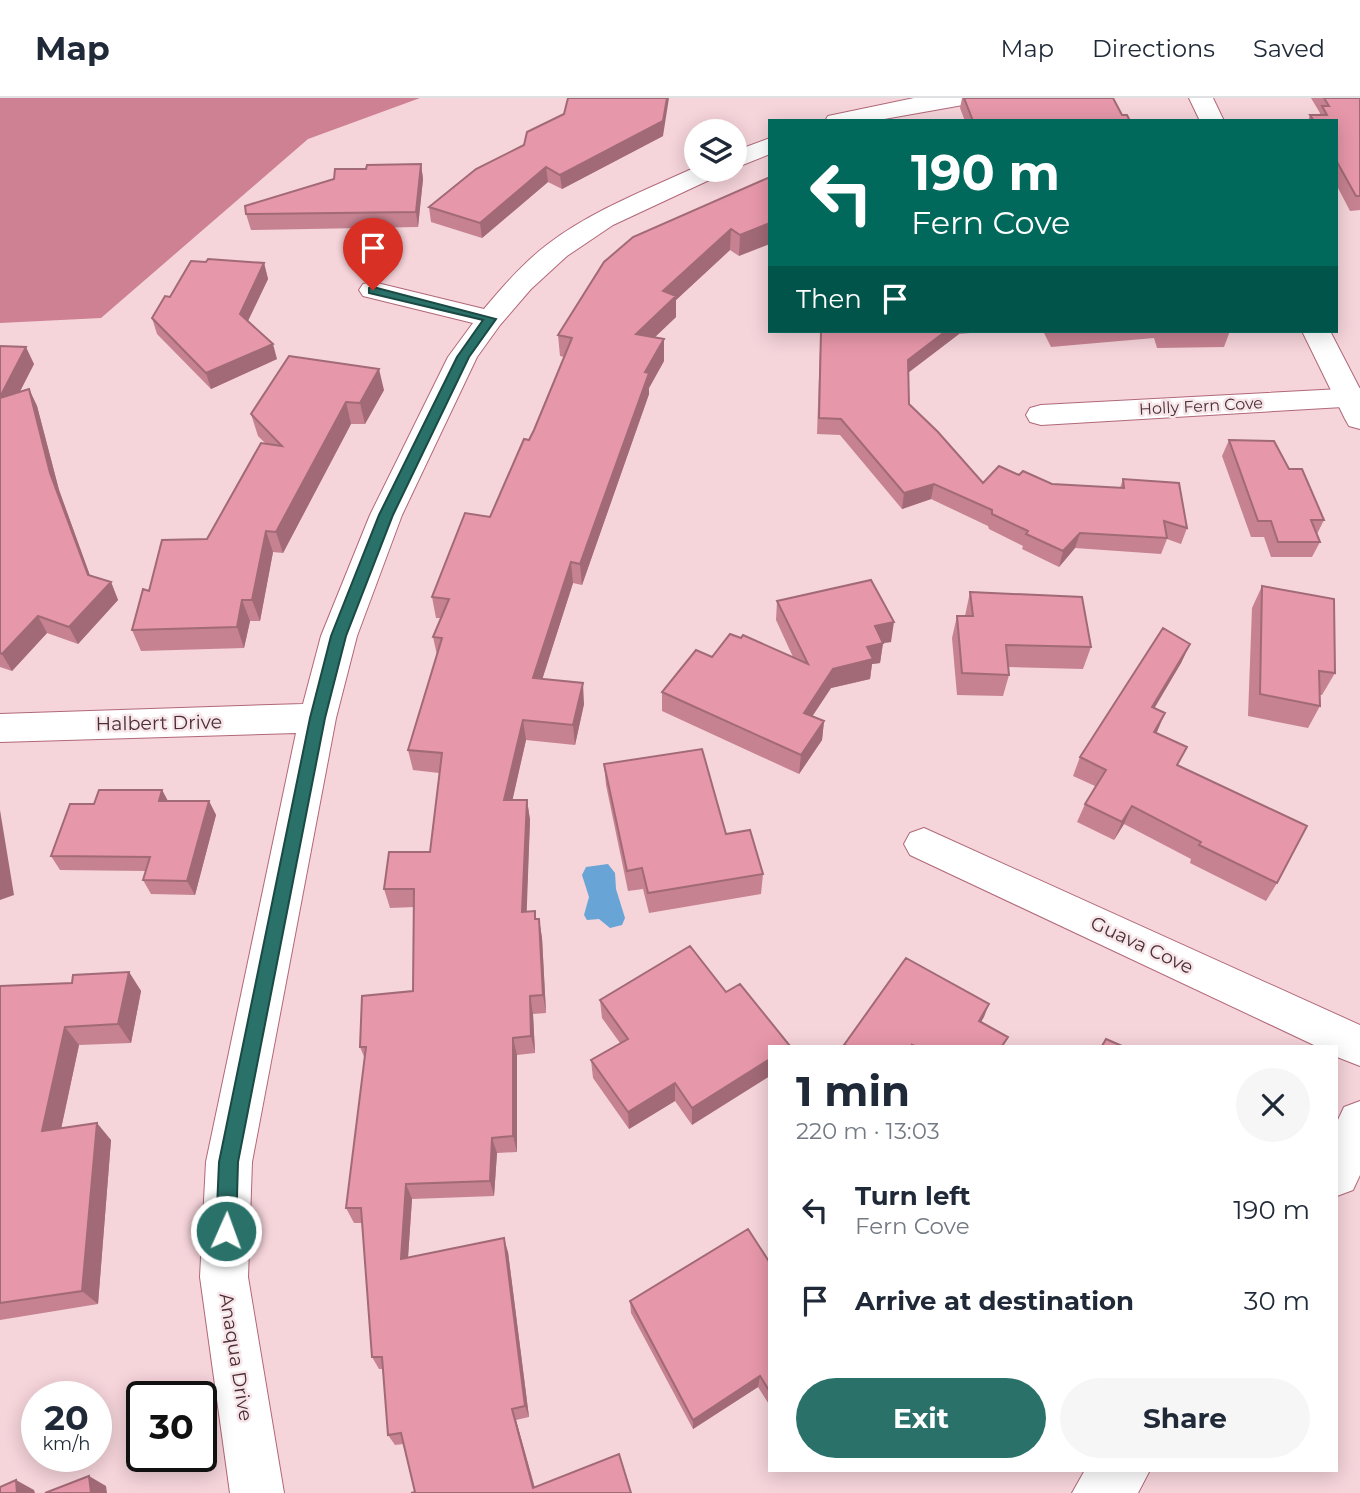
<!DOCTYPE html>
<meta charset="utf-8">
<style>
body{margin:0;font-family:Montserrat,sans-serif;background:#f6f6f7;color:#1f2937;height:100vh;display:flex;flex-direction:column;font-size:26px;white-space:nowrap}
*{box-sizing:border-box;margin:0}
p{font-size:23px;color:#747a83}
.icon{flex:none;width:38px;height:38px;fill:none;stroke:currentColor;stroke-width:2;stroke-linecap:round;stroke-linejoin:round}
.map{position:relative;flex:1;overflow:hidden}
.sheet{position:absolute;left:768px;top:947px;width:570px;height:427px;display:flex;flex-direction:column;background:#fff;border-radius:0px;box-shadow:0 4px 18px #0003}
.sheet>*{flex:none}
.top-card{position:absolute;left:768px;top:21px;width:570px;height:214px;border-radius:0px;box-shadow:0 4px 18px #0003;background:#00695c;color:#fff;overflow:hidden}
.buttons{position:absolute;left:684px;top:21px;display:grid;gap:14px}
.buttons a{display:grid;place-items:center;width:63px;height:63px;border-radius:50%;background:#fff;box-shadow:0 4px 18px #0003;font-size:35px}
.speed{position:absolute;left:21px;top:1283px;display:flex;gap:14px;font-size:35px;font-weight:700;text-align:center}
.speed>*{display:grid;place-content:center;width:91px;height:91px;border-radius:50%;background:#fff;box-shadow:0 4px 18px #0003;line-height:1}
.speed small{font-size:18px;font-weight:400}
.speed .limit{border:4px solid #111;border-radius:10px;background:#fff;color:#111}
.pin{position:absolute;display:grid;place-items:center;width:60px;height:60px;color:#fff;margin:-72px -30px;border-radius:50% 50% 50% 0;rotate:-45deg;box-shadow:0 0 7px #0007}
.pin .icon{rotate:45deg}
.me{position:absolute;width:77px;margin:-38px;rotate:2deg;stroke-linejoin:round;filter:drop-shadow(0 0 5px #0008)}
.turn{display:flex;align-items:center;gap:24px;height:147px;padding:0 28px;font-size:32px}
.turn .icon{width:91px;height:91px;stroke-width:2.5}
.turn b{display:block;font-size:49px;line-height:60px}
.then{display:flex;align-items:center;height:66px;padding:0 28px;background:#0003;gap:14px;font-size:26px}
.round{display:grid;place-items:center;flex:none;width:74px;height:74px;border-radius:37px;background:#f6f6f7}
.overview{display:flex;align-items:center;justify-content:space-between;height:119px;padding:0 28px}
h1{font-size:42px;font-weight:700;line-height:52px}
.primary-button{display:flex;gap:14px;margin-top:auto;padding:14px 28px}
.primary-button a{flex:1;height:80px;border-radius:42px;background:#297169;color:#fff;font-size:28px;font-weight:700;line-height:80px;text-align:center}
.primary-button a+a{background:#f6f6f7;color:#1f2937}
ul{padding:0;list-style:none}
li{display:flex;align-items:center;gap:21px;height:91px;padding:0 28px}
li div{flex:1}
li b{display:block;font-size:26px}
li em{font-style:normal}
header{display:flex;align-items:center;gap:42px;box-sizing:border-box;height:98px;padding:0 35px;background:#fff;border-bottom:2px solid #e0e1e3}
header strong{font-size:33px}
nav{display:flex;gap:38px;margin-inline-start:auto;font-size:24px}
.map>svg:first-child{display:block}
.forest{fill:#cd8192}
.water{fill:#68a4d6}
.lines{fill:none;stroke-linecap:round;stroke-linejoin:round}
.street-casing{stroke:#b16879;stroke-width:2}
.secondary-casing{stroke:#b16879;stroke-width:2}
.street{fill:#fff;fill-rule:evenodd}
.secondary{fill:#fff;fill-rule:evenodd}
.wall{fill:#c68291}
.shaded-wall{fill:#a16a76}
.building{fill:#e697a9;stroke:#a16a76;stroke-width:2}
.route{fill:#297169;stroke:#1b4944;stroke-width:2}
.labels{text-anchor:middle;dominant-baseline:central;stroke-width:5;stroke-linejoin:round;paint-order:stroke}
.far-street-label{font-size:16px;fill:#4c2d34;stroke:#f7e6e9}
.street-label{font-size:19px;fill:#4c2d34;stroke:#f7e6e9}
</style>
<header>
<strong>Map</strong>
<nav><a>Map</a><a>Directions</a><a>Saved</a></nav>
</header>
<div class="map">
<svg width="1360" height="1395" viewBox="0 0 1360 1395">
<rect width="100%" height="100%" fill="#f5d4da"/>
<path class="forest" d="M0,0H420L308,41L101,220L0,225Z"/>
<path class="water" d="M608,766L615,775L616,791L625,820L622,827L610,830L599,821L587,822L584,817L589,799L582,777L586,769Z"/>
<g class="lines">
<defs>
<path id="street" d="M914,0H975L971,5L963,7L873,23H825L828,18Z
M770,40V56L735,70V53Z
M696,69V72H724L720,77L613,127L567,158L531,191L500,227L477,259L402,417L357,538L336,620L252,1064L248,1179L284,1395H230L200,1179L206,1064L296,635L0,644V616L303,606L321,538L370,417L448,259L473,225L363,198L359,192L363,186L373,184L484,211C503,188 524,164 548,146C593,112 646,92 696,69Z
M1360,290V308L1041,327L1030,324L1026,317L1030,310L1041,307Z
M924,730L1360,927V968L1337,959V948H1316L910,757L904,746L910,735Z"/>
<path id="secondary" d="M1189,0H1213L1224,23H1200Z
M1302,233H1330L1360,291V331L1349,328L1345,321Z
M1360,1003V1077L1353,1092L1337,1098V1024L1344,1009Z
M1085,1372H1150L1138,1395H1072Z"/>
</defs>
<use href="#street" class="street-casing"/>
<use href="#secondary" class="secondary-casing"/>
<use href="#street" class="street"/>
<use href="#secondary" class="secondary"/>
</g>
<path class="wall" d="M962,0H1113L1122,17L1130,23H965L960,10Z
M1311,0H1360V112L1350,113L1337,88V23H1308L1310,17H1319L1320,15Z
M663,38L562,91L548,84L482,140L431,124L429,109L476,71Z
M421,66L423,81L418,129L251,132L246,116L366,71Z
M770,79L739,158L730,152L676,202V219L655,239L664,241V263L649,290V296L582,487L573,485L542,581L584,606L575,647L526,642L512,702H527L530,722L526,814L535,813L536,821H539L542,840L546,915L533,916L535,955L517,957V1054L497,1055L494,1098L412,1101L408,1159L508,1154L529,1319L516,1322L535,1390L631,1395L415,1394L403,1346L395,1347L388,1337L383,1271H379L372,1259L362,1125H354L346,1110L365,961L360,949L413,893L414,809L390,810L384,791L430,754L439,675L413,672L408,652L437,557L433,539L441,520H436L432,499L490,419L534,332L564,259L560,258L558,237Z
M206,164L264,165L268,181L248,223L277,261L211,291L157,236L152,220L170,199Z
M822,233H993L959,236L908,275L909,306L983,385L1019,377L1052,386L1120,390L1123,381L1187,430L1181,446L1167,441L1161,456L1075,450L1059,469L1022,451L1023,448L989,431L988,428L931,401L902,411L840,337L817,336L820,249L821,234Z
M1043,233H1230L1224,249L1157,250L1154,240L1051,249Z
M0,248L34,266L20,293L29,291L37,308L59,392L90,478L111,484L118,502L78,546L47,535L12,573L0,569Z
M384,292L365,326H351L283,455L273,454L260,523H250L244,550L141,553L132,532L149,493L207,441L266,346L258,338L251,316Z
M1229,342L1289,371L1324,422L1317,436L1320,444L1312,459H1271L1264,439H1251L1222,358Z
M1262,488L1335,575L1322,597H1320V608L1308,630L1248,618L1252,510Z
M970,494L1091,549L1083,571L1008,569L1009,577L1003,598L957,597L952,540L957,518H965Z
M777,503L891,544L883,545L880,565L872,566L870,581L831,590L812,618L824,623L822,642L799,676L662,613V594L712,559H793L776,522Z
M1190,546L1181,565L1154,610L1156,635L1178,667L1277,785L1266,803L1190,765L1191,761L1124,726L1114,742L1077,724L1085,706L1095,688L1073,678L1080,659Z
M604,666L726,736L763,776L761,796L649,815L643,791L628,793L606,687Z
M162,692L168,703H209L216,717L195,797L151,796L143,782L146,773L60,772L51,758L94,706Z
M129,874L141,893L131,945L79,947L61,1030L111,1042L98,1206L0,1222V888L72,885Z
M726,894L692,1027L675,1003L629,1031L593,980L591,962L620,945L602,920L600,902Z
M770,1165V1308L758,1289L693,1331L631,1215L630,1203Z"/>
<path class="shaded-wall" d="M667,0H669L663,38L562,91L560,77Z
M421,66L423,81L418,129L416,114Z
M546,69L548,84L482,140L480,125Z
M770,125V146L739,158L740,137Z
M731,131L730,152L676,202V219L636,257V236L663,193Z
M264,165L268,181L244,231L240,216Z
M946,233H960L959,236L905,277L908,262Z
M664,241V263L649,290V296L582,487L580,466L645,274Z
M273,246L277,261L211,291L206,275Z
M26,249L34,266L8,317L0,299Z
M379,271L384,292L365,326L360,305Z
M29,291L37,308L59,392L96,494L88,477L50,375Z
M346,304L351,326L283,455L276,434Z
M934,386L931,401L902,411L904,395Z
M266,433L273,454L260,523L252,502Z
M1080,435L1075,450L1059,469L1063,453Z
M571,464L573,485L536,601L533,580Z
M111,484L118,502L78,546L69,529Z
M242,502L250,523L244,550L237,529Z
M38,518L47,535L12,573L2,556Z
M894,524L891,544L883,545L880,565L872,566L870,581L831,590L802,634L804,615L833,571L867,549L875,528Z
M1190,546L1181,565L1144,628L1152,609Z
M583,585L584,606L575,647L573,627Z
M1165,615L1157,634L1146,652L1154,634Z
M523,622L526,642L508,722L504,702Z
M824,623L822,642L799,676L801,657Z
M162,692L170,707L159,703Z
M527,702L530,722L526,833L522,814Z
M209,703L216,717L195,797L187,783Z
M1132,708L1124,726L1114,742L1122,724Z
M0,712L14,797L0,802Z
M539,821L542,840L546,915L543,897Z
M129,874L141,893L131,945L118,926Z
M530,898L533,916L535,955L531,938Z
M989,906L984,919L974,936L979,923Z
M65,929L79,947L57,1050L42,1033Z
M513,940L517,957V1054L513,1038Z
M770,961V978L692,1027V1010Z
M675,985V1003L629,1031L628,1014Z
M97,1025L111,1042L98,1206L82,1193Z
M492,1040L497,1055L494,1098L490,1083Z
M406,1086L412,1101L407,1174L401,1161Z
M504,1140L508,1154L529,1319L525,1308Z
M760,1278L758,1289L693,1331V1322Z
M512,1311L516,1322L536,1395L533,1390Z
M89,1378L106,1388L107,1395H91Z
M16,1382L34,1392L35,1395H17Z"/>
<path class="building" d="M568,0H667L663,23L560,77L546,69L480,125L429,109L476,71L524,47L527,34L564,16Z
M964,0H1113L1122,17H1127L1130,23H973Z
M1324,0H1360V98H1356L1337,64V23H1314L1310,17H1327L1322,8H1329Z
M421,66L416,114L246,116L245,108L334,81L335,71H366L367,67Z
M770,79V125L740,137L731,131L663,193L676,198L636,236L664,241L645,274L649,275L580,466L571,464L533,580L583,585L573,627L523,622L504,702H527L522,814L535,813V821H539L543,897L530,898L531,938L513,940V1038L492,1040L490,1083L406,1086L401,1161L504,1140L525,1308L512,1311L533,1390L619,1356L631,1395H411L415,1394L401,1335L388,1337L382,1259H372L361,1110H346L366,949H360L362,898L413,893L414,791H384L389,754H430L442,655L408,652L442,540L433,539L449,501L432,499L465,415L490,419L524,341L529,342L534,332L572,240L558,237L604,164L633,139Z
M208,161L264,165L240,216L273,246L206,275L152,220L165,198L170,199L191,163L206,164Z
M822,233H946L908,262L909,306L938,334L983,385L999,368L1019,377L1023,373L1052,386L1124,390L1123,381L1179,385L1187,430L1164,423L1167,440L1080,435L1063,453L1026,436L1028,433L992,416V412L934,386L904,395L841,321L819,320L821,234Z
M1162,233H1230L1162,234Z
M0,248L26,249L0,299Z
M289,258L379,271L360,305L346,304L276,434L266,433L252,502H242L237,529L132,532L143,491L149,493L162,442L207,441L261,345L282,348L251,316Z
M29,291L50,375L88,477L111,484L69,529L38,518L2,556L0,555V300Z
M1229,342L1274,343L1289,371H1302L1324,422H1311L1320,444H1278L1271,423H1258Z
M871,482L894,524L875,528L883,545L867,549L873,561L833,571L804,615L824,623L801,657L662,594L696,552L712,559L730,536L741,540L743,537L808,566L777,503Z
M1262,488L1334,501L1335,575L1319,573L1320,608L1260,596Z
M970,494L1082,499L1091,549L1006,547L1009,577L962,575L957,518H973Z
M1163,530L1190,546L1152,609L1165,615L1154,634L1187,649L1177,667L1307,728L1277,785L1199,747L1201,744L1132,708L1122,724L1085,706L1106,672L1080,659Z
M702,651L726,736L750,732L763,776L648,795L642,770L627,773L604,666Z
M99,692H162L159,703H209L187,783L143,782L150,759L51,758L70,706H94Z
M690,848L726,894L740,886L790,948H770V961L692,1010L675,985L628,1014L591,962L628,941L600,902Z
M906,860L989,906L979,923L1008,939L1002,948H915L912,947V948H847L844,947Z
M129,874L118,926L65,929L42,1033L97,1025L82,1193L0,1205V888L72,885L73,877Z
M1106,941L1122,948H1102Z
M748,1131L770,1165V1294L760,1278L693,1322L630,1203Z
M89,1378L91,1395H45Z
M16,1382L17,1395H0V1389Z"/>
<path class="route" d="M373,189L496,221L469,259L393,417L346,538L325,620L238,1064L236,1133L233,1140L226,1143L219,1140L216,1133L219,1064L310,620L331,538L379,417L457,259L483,222L369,195V190Z"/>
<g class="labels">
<g class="far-street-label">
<text transform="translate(1201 308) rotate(-3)">Holly Fern Cove</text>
</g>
<g class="street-label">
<text transform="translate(159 625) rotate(-1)">Halbert Drive</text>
<text transform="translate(1142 847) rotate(25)">Guava Cove</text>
<text transform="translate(236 1259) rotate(81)">Anaqua Drive</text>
</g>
</g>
</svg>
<div class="buttons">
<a><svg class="icon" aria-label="layers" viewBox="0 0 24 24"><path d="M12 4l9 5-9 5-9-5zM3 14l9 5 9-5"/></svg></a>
</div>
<div class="speed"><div>20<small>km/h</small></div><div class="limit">30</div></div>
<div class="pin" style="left:373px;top:192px;background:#d93025"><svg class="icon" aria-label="arrive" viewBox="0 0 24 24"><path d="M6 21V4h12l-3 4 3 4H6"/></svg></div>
<svg class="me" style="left:226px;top:1133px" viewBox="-20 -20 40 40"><circle r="17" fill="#297169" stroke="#fff" stroke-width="3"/><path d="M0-11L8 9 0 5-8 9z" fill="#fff"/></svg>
<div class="top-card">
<div class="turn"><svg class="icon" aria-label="left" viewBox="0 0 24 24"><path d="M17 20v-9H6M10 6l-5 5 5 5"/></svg><div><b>190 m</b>Fern Cove</div></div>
<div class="then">Then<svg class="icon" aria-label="arrive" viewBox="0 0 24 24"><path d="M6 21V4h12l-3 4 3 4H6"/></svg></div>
</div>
<section class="sheet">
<div class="overview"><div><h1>1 min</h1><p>220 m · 13:03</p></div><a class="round"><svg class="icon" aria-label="close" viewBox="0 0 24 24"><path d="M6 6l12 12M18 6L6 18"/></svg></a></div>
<ul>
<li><svg class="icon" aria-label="left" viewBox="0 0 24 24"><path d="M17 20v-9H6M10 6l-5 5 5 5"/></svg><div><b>Turn left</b><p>Fern Cove</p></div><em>190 m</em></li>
<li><svg class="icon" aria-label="arrive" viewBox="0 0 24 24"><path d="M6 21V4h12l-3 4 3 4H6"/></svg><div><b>Arrive at destination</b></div><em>30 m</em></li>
</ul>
<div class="primary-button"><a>Exit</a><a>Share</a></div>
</section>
</div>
